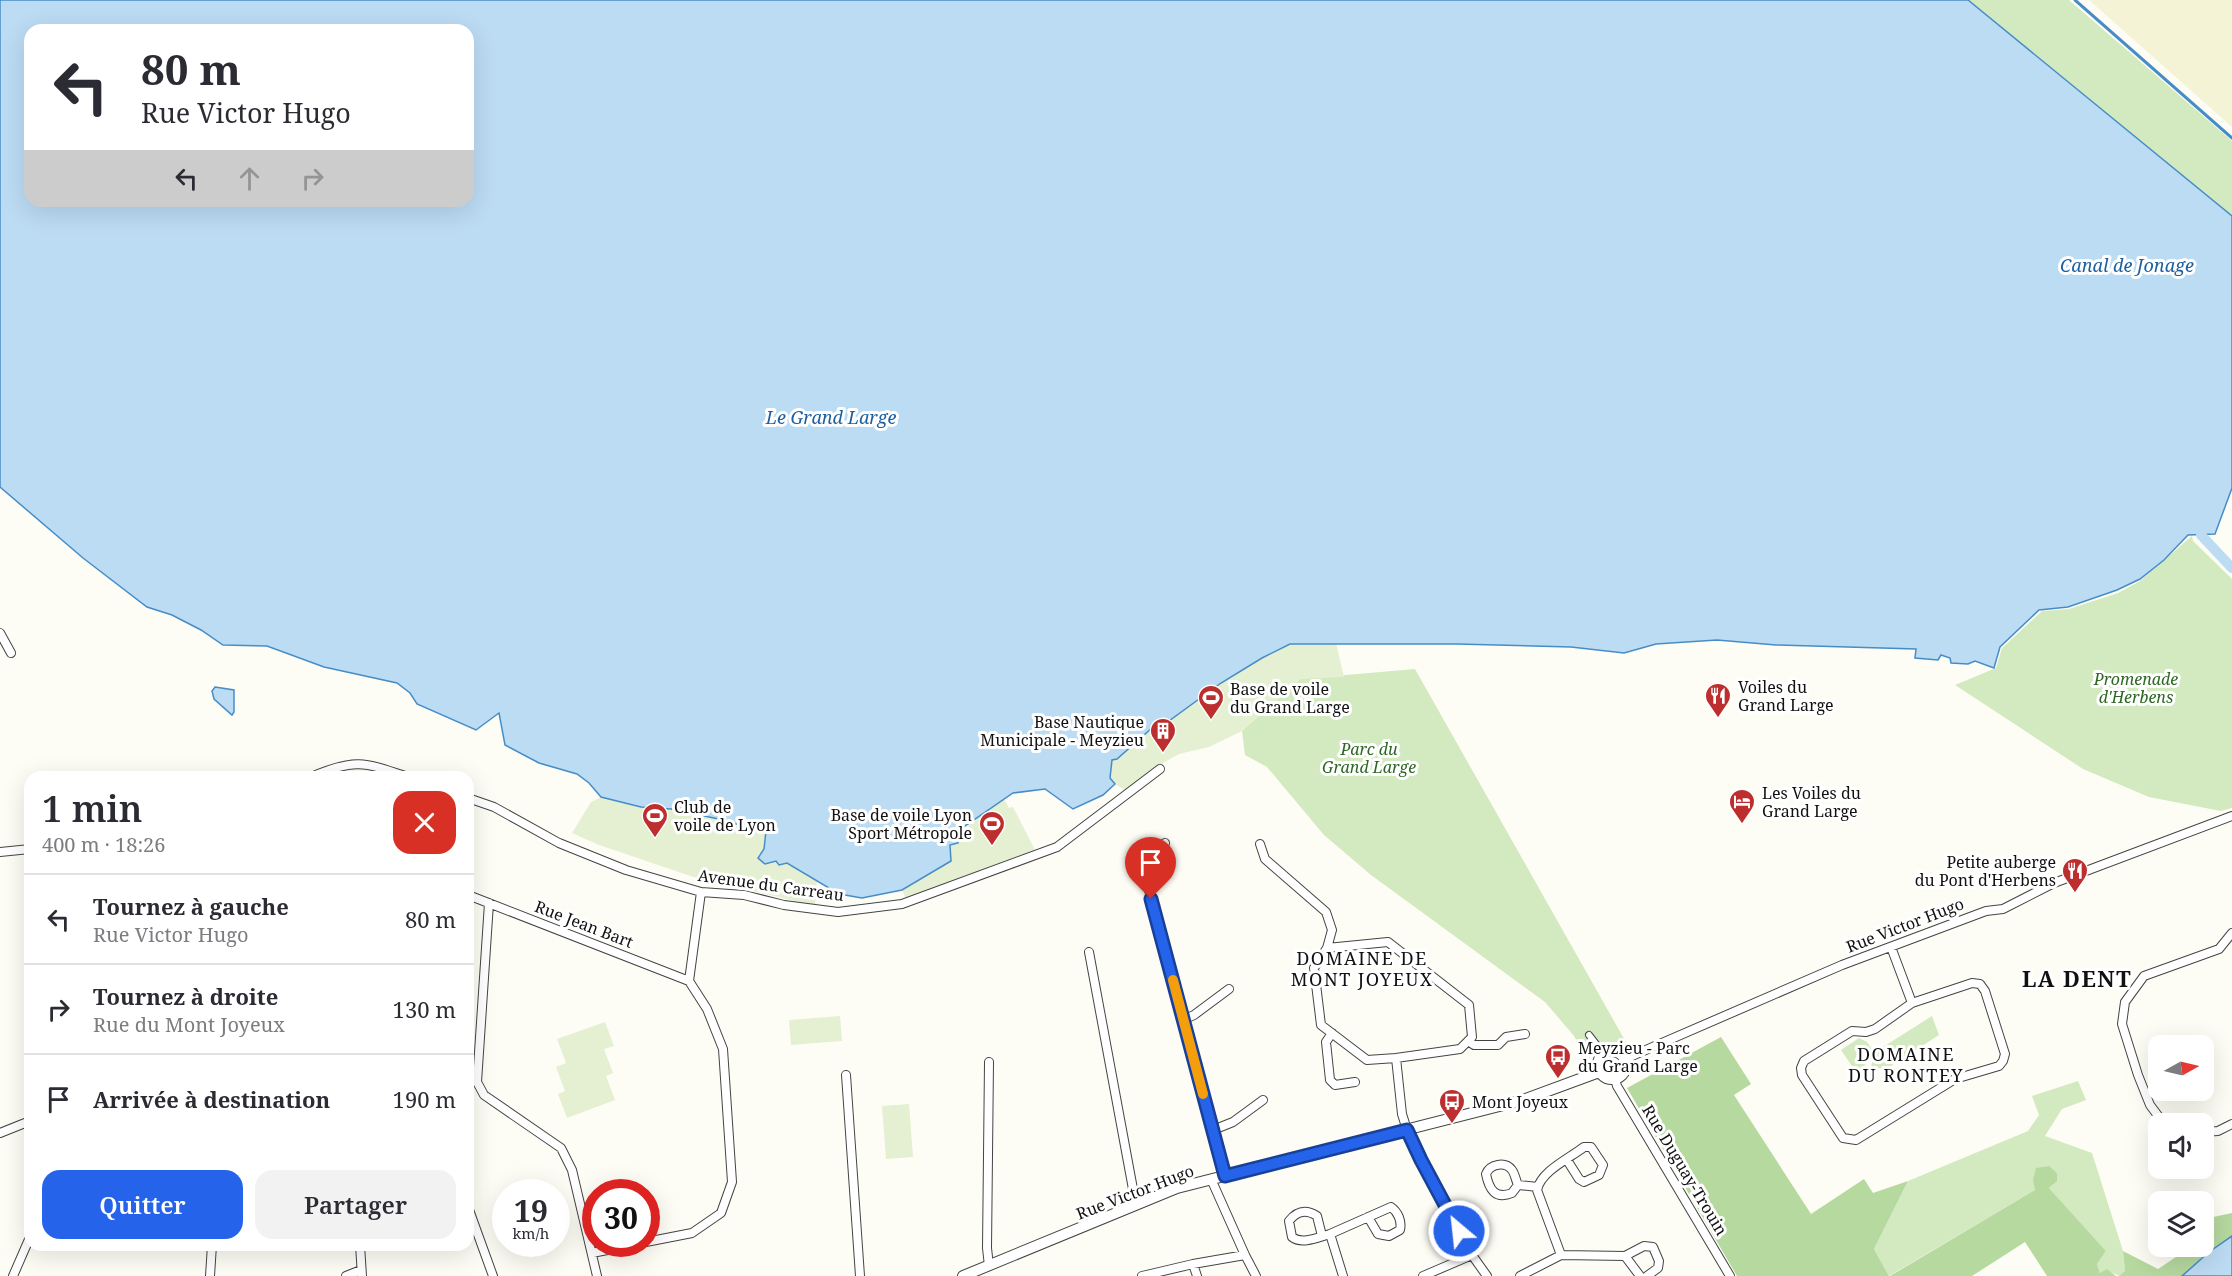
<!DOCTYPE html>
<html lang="fr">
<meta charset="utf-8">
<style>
body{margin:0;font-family:"Noto Serif",serif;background:#f2f2f3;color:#2b2b33;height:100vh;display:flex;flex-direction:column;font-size:22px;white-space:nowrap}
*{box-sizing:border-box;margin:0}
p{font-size:20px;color:#7c7c81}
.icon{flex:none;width:33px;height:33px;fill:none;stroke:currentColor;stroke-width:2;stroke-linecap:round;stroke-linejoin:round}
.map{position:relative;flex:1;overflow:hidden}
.details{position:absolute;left:24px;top:771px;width:450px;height:480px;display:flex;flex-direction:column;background:#fff;border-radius:18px;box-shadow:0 6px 24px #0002}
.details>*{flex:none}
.top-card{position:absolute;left:24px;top:24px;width:450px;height:183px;border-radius:18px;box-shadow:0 6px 24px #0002;background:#fff;color:#2b2b33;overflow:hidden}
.needle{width:39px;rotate:82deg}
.buttons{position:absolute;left:2148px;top:1035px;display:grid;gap:12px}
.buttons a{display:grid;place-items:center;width:66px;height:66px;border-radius:12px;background:#fff;box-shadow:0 6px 24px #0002;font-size:30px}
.speed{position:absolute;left:492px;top:1179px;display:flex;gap:12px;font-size:30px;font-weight:700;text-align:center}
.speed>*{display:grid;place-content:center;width:78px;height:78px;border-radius:50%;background:#fff;box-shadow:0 6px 24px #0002;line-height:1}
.speed small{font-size:15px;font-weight:400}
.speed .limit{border:9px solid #d22;background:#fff;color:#111}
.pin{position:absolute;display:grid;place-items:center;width:51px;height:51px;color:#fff;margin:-62px -26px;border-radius:50% 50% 50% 0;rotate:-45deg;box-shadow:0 0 6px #0007}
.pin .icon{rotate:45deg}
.me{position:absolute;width:66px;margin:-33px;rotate:332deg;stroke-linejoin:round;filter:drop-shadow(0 0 4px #0008)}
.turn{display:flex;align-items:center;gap:21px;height:126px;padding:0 18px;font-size:27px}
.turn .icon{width:78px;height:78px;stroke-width:2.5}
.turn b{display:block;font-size:42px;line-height:51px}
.lanes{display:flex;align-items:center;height:57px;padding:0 18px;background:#0003;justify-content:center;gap:30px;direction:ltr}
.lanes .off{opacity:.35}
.round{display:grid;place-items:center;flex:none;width:63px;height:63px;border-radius:18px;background:#f2f2f3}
.overview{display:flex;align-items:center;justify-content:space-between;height:102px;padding:0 18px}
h1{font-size:36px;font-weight:600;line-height:45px}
.button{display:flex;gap:12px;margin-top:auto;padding:12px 18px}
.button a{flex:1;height:69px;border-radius:18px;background:#2563eb;color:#fff;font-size:24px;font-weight:600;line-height:69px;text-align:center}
.button a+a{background:#f2f2f3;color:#2b2b33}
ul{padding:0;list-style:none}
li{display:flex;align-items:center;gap:18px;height:90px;padding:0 18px;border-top:2px solid #e1e1e2}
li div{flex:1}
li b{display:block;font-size:22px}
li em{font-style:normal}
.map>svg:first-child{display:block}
.farmland{fill:#f4f3d6}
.green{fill:#d3e9bf}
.forest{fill:#b6d99f}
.pitch{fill:#e4f0d1}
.water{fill:#bcdcf4;stroke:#468dc8;stroke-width:1.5;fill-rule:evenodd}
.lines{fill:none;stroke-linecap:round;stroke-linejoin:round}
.stream{stroke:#468dc8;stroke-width:3}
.canal{stroke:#bcdcf4;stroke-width:10}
.pedestrian-casing{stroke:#444;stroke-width:8}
.minor-casing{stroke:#444;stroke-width:10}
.tertiary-casing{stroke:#444;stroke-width:12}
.pedestrian{stroke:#fff;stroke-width:6}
.minor{stroke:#fff;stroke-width:8}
.tertiary{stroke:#fff;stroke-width:10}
.route-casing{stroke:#184099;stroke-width:15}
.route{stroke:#2563eb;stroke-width:10}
.slow{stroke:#f59e0b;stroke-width:10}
.labels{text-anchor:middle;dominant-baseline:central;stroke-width:6;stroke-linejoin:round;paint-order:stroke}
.park-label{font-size:16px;font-style:italic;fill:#2d6723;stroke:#fff}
.poi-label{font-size:16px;fill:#111;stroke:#fff;text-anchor:start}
.street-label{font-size:16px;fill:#111;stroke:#fff}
.water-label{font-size:18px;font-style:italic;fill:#1e609f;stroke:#fff}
.neighbourhood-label{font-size:18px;letter-spacing:1.5px;fill:#111;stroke:#fff}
.district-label{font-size:22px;font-weight:bold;letter-spacing:1.5px;fill:#111;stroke:#fff}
</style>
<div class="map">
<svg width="2232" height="1276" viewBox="0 0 2232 1276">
<rect width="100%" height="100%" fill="#fefdf5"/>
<path class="farmland" d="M2089,0H2232V127Z"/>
<path class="green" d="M1968,0H2069L2232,141V216Z
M2192,536L2193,541L2232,579V808L2221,811L2149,797L2083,769L1955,685L1996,668L2002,648L2042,611L2069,609L2118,593L2140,581Z
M1415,669L1627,1044C1610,1040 1595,1044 1588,1061L1574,1036L1545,1002L1371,875L1324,835L1267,767L1245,755L1242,731L1300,679Z
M1932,1016L1939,1035L1886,1069L1871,1067L1875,1052Z
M1859,1038L1867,1042L1871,1048L1866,1064L1856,1072L1841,1050Z
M2078,1081L2086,1100L2062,1109L2045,1136L2092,1153L2123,1251L2125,1271L2119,1276L2107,1270L2100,1273L2097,1264L2106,1251L2049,1188L2056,1181L2057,1173L2048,1166L2035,1190L1889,1276L1874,1249L1908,1181L2028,1131L2039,1115L2032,1096Z"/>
<path class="forest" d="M1721,1037L1751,1084L1734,1095L1811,1214L1864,1179L1873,1193L1908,1181L1874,1249L1889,1276H1737L1627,1088Z
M2049,1166L2057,1173V1181L2049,1188L2106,1251L2097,1264L2100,1273L2107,1269L2116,1276H2047L2025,1242L1972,1276H1890L2035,1190L2033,1180L2036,1168Z
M2232,1213V1236L2209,1252L2182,1276H2119L2125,1271L2123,1251L2158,1269L2191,1247L2204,1246V1219Z"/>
<path class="pitch" d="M1336,643L1344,677L1300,679L1242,731L1209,747L1179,754L1163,763L1128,792L1115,784L1110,778L1112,760L1153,728L1162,726L1221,683L1262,658L1290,644L1314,645Z
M601,797L641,807L671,809L728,821L750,829L766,831L764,849L776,861L787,863L817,880L815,906L726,884L717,885L599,845L572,833L591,802Z
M1003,797L1009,808L1013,807L1035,850L906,899L902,890L951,861L950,844L958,843V831L962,828L968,836L973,832L967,824Z
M840,1016L842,1041L791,1045L789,1020Z
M605,1022L614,1046L604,1049L613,1073L606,1076L615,1100L567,1118L558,1094L565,1091L556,1067L566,1063L557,1039Z
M909,1104L913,1157L886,1159L882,1106Z"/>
<path class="water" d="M0,0H1968L2232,216V488L2215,534L2188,535L2164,560L2140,579L2117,590L2068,607L2039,610L2000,647L1994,668L1975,661L1968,664L1951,663L1950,658L1941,655L1938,660L1915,658L1916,649L1776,645L1717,640L1656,644L1624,653L1571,647L1457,644H1290L1262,658L1221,683L1162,726L1152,728L1117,759L1112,760L1110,778L1115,784L1103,795L1073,809L1045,789L1013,793L958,831V843L950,845L951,861L902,890L862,898L839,894L787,863L779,865L776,861L765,864L758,858L764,849L766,831L750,829L728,821L671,809L641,807L601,797L589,783L577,774L539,763L505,745L499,713L476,730L417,704L410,693L397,683L324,667L267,646L223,645L201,630L172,615L147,607L83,558L0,487ZM30,30H468V201H30Z
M215,687L234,690V712L232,715L214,699L212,691Z
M2232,1236V1276H2182L2209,1252Z"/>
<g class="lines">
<path class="stream" d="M2075,0L2232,138"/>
<path class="canal" d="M2201,535L2232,568"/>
<defs>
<path id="pedestrian" d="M1589,1035L1596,1044"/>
<path id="minor" d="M0,633L11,653
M311,777C355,758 364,762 408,777
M468,798L494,807L559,843L626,870L701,892L744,895L784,905L838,912L902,904L1057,847L1160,769
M1165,843L1144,855L1146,879L1225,1176
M1260,844L1265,859L1326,912L1332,930L1327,948L1314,968L1321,1025L1367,1060L1396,1058L1402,1114L1407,1130L1421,1160L1472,1255L1487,1276
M0,852L30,849
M468,895L689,981
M489,903L477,1082L484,1095L561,1148L572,1170L597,1276
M1891,947L1912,1003L1972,983L1980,984L1985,991L2005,1054L2003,1061L1999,1066L1955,1079L1856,1140L1843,1138L1802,1075L1801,1068L1804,1061L1852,1031L1866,1032L1875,1029L1912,1003
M1327,948L1388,942L1469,1005L1472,1037L1460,1049L1396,1058
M1089,952L1133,1189L1138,1204
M1183,1020L1194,1015L1229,989
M1332,1033L1326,1042L1330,1080L1335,1085L1355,1082
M1468,1041L1474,1045H1498L1506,1037L1525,1034
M1625,1059L1842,965L1986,911L2003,909L2054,883L2232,816
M989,1062L987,1248L989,1266
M846,1075L860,1276
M1615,1079L1617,1086L1730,1276
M2168,1124L2162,1121L2150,1105L2138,1075L2122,1024L2125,1002L2144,976L2219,949L2232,933
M1213,1130L1233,1122L1263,1100
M2204,1132L2218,1131L2232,1124
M0,1133L30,1121
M1211,1179L1245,1255
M1518,1185L1512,1193C1495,1200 1489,1189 1486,1174C1490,1164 1505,1161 1512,1170C1515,1174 1516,1181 1518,1185L1538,1187
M468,1207L493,1276
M1322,1236L1317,1216C1306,1209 1297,1211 1289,1221L1292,1237C1302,1245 1319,1237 1330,1234
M646,1242L692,1233L721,1213L732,1182L723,1049L707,1009L689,981L701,892
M360,1245L362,1276
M592,1253L638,1244
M1561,1255L1537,1190C1541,1171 1570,1158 1584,1147H1591L1603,1165L1599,1175L1584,1182L1579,1179L1567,1160
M1625,1256L1640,1276
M1193,1264L1197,1276
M13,1276L30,1237
M210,1276L212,1245
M346,1276L361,1270
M1142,1276L1193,1264L1245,1255L1256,1276
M1343,1276L1330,1234L1391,1207C1398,1212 1402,1221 1400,1230L1389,1236L1378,1234L1368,1217
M1423,1276L1472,1255
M1520,1276L1561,1255L1625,1256L1644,1246L1653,1247L1659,1261L1658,1268L1647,1276"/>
<path id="tertiary" d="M1598 1065a14 14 0 1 1 28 0a14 14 0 1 1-28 0Z
M963,1276L1177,1188L1523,1100L1599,1072"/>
</defs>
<use href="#pedestrian" class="pedestrian-casing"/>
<use href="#minor" class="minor-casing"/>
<use href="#tertiary" class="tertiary-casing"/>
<use href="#pedestrian" class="pedestrian"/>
<use href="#minor" class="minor"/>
<use href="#tertiary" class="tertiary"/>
</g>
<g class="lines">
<defs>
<path id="route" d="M1151,899L1225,1176L1407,1130L1421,1160L1459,1231"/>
</defs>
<use href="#route" class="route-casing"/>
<use href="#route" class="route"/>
<path class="slow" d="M1173,980L1203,1094"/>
</g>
<defs>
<symbol id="restaurant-pin" viewBox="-11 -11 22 30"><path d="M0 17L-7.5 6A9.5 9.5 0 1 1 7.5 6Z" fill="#bc2f2e" stroke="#fff"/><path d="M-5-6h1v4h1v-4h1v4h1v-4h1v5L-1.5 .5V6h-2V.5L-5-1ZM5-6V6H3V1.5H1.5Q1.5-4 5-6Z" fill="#fff"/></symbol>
<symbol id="stadium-pin" viewBox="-11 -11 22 30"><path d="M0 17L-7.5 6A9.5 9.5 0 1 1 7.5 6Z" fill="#bc2f2e" stroke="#fff"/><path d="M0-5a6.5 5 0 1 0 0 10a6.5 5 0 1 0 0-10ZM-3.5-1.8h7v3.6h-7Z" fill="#fff"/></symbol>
<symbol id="building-pin" viewBox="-11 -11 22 30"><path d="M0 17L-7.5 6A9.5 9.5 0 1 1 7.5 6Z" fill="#bc2f2e" stroke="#fff"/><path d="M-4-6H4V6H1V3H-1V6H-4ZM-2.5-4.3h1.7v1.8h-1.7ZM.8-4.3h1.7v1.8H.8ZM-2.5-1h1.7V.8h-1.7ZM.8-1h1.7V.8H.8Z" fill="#fff"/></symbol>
<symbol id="hotel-pin" viewBox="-11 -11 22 30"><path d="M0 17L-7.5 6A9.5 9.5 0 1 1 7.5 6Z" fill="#bc2f2e" stroke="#fff"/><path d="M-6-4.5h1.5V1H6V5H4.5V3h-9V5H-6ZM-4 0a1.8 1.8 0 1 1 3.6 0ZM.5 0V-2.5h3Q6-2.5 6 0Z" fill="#fff"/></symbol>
<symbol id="bus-pin" viewBox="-11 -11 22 30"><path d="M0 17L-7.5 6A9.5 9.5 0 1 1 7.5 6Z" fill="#bc2f2e" stroke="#fff"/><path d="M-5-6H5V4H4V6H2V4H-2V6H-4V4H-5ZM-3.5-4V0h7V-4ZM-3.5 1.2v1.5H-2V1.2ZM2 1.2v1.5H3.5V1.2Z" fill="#fff"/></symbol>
</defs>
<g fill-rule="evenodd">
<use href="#restaurant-pin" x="1703" y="681" width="30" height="40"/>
<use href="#stadium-pin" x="1196" y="683" width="30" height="40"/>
<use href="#building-pin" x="1148" y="716" width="30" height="40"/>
<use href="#hotel-pin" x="1727" y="787" width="30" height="40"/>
<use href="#stadium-pin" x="640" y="801" width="30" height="40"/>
<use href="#stadium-pin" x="977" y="809" width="30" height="40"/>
<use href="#restaurant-pin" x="2060" y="856" width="30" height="40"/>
<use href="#bus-pin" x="1543" y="1042" width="30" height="40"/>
<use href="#bus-pin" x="1437" y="1087" width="30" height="40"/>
</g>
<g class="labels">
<g class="park-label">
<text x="2136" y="679">Promenade<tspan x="2136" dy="18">d'Herbens</tspan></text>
<text x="1369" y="749">Parc du<tspan x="1369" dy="18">Grand Large</tspan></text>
</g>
<g class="poi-label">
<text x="1738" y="687">Voiles du<tspan x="1738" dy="18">Grand Large</tspan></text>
<text x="1230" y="689">Base de voile<tspan x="1230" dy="18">du Grand Large</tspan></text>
<text x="1144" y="722" text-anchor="end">Base Nautique<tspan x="1144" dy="18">Municipale - Meyzieu</tspan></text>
<text x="1762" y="793">Les Voiles du<tspan x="1762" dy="18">Grand Large</tspan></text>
<text x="674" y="807">Club de<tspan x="674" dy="18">voile de Lyon</tspan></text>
<text x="972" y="815" text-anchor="end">Base de voile Lyon<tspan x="972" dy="18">Sport Métropole</tspan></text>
<text x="2056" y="862" text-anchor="end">Petite auberge<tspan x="2056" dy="18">du Pont d'Herbens</tspan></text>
<text x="1578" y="1048">Meyzieu - Parc<tspan x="1578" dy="18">du Grand Large</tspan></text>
<text x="1472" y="1102">Mont Joyeux</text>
</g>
<g class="street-label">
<text transform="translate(771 885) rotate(8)">Avenue du Carreau</text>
<text transform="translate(584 924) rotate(21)">Rue Jean Bart</text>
<text transform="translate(1905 925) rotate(-21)">Rue Victor Hugo</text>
<text transform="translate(1685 1170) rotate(59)">Rue Duguay-Trouin</text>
<text transform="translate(1135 1192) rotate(-21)">Rue Victor Hugo</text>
</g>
<g class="water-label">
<text x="2127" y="265">Canal de Jonage</text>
<text x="831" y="417">Le Grand Large</text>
</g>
<g class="neighbourhood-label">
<text x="1362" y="958">DOMAINE DE<tspan x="1362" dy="21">MONT JOYEUX</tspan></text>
<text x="1906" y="1054">DOMAINE<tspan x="1906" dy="21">DU RONTEY</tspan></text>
</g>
<g class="district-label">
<text x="2077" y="978">LA DENT</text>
</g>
</g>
</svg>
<div class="buttons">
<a><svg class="needle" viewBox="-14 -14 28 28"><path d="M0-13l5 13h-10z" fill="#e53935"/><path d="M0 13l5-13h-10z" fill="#7c7c81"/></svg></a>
<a><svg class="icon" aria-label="sound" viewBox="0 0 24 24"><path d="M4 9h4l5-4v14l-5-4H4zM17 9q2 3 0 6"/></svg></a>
<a><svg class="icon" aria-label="layers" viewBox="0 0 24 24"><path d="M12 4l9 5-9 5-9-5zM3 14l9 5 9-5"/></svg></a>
</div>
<div class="speed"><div>19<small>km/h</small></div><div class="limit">30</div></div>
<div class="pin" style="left:1151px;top:899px;background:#d93025"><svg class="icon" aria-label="arrive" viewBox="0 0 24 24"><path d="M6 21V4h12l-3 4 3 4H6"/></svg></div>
<svg class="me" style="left:1459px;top:1231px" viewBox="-20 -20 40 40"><circle r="17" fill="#2563eb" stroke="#fff" stroke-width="3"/><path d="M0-11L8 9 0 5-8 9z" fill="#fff"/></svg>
<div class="top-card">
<div class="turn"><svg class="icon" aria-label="left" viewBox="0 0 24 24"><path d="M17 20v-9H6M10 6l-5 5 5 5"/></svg><div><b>80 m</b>Rue Victor Hugo</div></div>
<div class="lanes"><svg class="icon" aria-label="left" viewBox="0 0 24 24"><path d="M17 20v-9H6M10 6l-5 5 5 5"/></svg><svg class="icon off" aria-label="ahead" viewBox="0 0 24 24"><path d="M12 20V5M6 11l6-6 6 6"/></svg><svg class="icon off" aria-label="right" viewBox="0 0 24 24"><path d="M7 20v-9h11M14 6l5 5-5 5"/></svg></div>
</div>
<section class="details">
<div class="overview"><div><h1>1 min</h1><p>400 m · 18:26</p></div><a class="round" style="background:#d93025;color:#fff"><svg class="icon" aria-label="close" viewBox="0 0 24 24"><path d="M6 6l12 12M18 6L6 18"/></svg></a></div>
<ul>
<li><svg class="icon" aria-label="left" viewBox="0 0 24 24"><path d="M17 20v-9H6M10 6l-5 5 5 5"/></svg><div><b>Tournez à gauche</b><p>Rue Victor Hugo</p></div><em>80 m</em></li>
<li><svg class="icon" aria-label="right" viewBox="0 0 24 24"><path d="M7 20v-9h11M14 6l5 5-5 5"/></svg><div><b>Tournez à droite</b><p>Rue du Mont Joyeux</p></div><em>130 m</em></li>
<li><svg class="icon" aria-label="arrive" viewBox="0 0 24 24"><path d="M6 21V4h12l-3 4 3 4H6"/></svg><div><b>Arrivée à destination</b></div><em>190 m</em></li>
</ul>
<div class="button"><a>Quitter</a><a>Partager</a></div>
</section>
</div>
